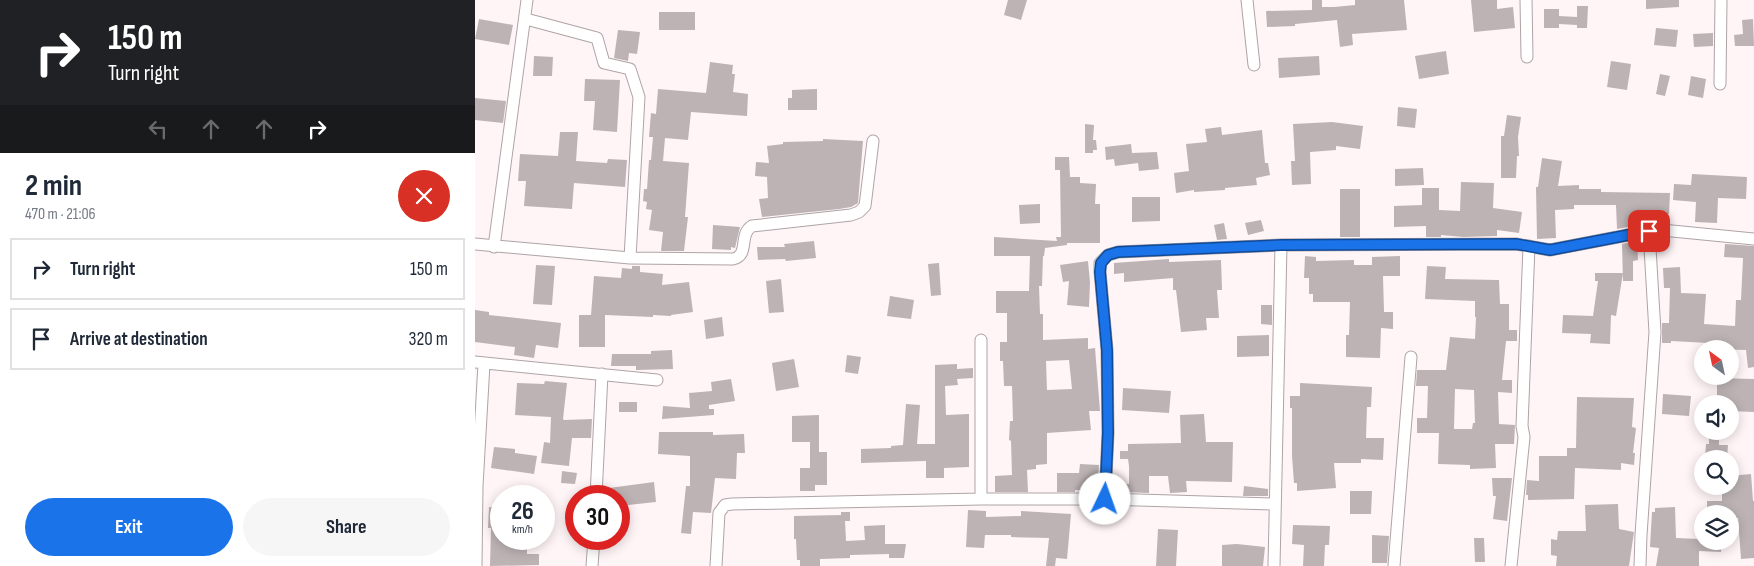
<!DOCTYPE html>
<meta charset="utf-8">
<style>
body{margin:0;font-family:"Sofia Sans Condensed",sans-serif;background:#f6f6f7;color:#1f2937;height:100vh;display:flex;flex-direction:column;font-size:19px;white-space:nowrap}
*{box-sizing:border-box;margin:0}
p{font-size:16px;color:#747a83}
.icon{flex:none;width:28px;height:28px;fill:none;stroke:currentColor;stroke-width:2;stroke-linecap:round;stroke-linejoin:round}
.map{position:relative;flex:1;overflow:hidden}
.details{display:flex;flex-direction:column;background:#fff;width:475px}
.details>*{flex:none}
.guide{background:#202124;color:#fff;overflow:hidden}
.needle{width:32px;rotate:327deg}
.controls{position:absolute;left:1219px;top:340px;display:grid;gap:10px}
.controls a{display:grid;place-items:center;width:45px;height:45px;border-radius:50%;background:#fff;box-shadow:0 2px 12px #0003;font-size:25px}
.speed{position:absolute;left:15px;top:485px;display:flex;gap:10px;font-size:25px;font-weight:700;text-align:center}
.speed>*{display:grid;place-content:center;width:65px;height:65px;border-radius:50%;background:#fff;box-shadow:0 2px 12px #0003;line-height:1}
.speed small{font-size:12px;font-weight:400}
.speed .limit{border:8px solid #d22;background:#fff;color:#111}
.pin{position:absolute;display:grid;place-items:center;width:42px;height:42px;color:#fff;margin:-21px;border-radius:10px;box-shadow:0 2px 8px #0006}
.me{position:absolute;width:55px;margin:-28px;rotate:3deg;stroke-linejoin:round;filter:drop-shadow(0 0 4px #0008)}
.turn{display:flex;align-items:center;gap:18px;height:105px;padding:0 25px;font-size:22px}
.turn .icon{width:65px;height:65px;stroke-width:2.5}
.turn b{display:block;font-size:35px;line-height:42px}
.lanes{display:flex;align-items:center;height:48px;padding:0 25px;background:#0003;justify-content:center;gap:25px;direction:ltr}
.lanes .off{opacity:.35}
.round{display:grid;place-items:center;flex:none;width:52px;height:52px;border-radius:26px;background:#f6f6f7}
.head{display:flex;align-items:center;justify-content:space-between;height:85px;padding:0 25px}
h1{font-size:30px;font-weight:700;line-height:38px}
.cta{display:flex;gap:10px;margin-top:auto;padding:10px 25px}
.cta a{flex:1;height:58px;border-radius:30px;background:#1a73e8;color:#fff;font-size:20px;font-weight:700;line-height:58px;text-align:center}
.cta a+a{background:#f6f6f7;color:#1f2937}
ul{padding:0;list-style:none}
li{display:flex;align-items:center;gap:15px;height:62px;margin:0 10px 8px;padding:0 15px;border:2px solid #e0e1e3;border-radius:0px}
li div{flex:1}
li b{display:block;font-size:19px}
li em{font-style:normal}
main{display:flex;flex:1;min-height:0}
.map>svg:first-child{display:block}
.building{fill:#bdb3b5;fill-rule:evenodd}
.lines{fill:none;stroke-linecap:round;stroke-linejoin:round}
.street-casing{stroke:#aea4a6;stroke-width:13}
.street{stroke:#fff;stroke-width:11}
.route-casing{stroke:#114b97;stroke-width:12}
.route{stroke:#1a73e8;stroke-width:9}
</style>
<main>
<section class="details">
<div class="guide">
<div class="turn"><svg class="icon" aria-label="right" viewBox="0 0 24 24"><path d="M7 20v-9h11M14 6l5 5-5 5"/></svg><div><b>150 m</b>Turn right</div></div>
<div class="lanes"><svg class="icon off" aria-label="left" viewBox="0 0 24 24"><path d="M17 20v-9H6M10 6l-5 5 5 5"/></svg><svg class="icon off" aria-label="ahead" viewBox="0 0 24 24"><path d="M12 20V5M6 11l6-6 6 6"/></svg><svg class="icon off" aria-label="ahead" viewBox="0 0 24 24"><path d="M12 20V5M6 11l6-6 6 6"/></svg><svg class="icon" aria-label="right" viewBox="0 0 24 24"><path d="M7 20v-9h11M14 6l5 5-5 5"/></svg></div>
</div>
<div class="head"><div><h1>2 min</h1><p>470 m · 21:06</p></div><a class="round" style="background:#d93025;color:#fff"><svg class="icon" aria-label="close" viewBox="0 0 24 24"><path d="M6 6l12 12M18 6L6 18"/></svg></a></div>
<ul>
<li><svg class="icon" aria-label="right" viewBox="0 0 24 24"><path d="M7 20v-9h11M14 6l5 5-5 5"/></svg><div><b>Turn right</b></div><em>150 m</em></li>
<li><svg class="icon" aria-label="arrive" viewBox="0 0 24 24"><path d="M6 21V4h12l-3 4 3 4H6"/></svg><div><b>Arrive at destination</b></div><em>320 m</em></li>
</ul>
<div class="cta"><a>Exit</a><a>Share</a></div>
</section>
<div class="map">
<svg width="1279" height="566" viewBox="0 0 1279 566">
<rect width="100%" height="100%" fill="#fff4f6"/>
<path class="building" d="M533,0H552L546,20L529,15Z
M837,0H847V7H859L880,5V0H929L932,30L877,34L878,45L865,47L862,20L820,24V26L792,27L791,11L837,10Z
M996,0H1022V9L1038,7L1040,28L999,32Z
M1171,0H1204V7L1171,9Z
M1102,6H1113L1112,28H1102V25L1084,24V28H1069V9H1084V16L1102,17Z
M184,12H220V30H184Z
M4,19L38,25L34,45L0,39Z
M1278,19L1279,46H1260L1259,35L1268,34L1267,20Z
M1181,28L1203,30L1201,47L1179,45Z
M143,30L165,32L162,54L154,53L153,61L139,58Z
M1238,33V46L1219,47L1218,34Z
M971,51L974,74L944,79L940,56Z
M59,56L78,57L77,76H58Z
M844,56L845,75L804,78L803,58Z
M1136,61L1156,64L1152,90L1132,87Z
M235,62L258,65L257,74H260L258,92L273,94L272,116L216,112L213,140L190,138L188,161L214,163L210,217H213L209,251H186L188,232L174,230L177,210L171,209L172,202L168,201L169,189H172L174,160H176L178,137H174L176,113L181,114L183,89L231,93Z
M1185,74L1195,76L1190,96L1181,94Z
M1216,76L1231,79L1228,98L1213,95Z
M110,79L145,80L142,132L118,130L120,101H109Z
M342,89V110H313V98H317V90Z
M0,98L31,101L28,123L0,120Z
M923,107L942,109L940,128L922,126Z
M1032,115L1046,117L1043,137L1044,156H1042L1041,178H1026V136H1029Z
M857,122L888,126L885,149L861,146V150L835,152L836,184L817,185L816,161H820L818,124Z
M610,124L619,125L618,140H621L622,150H618V153H610Z
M746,127L747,135L787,130L790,163H793L795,175L781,178L782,185L750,188V190L719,192V190L701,193L699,173L714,171L711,144L732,142L730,129Z
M85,132H103L101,161L132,163L133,159L152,160L150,187L99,183L97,209L49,206L51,181H43L45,154L83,156Z
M348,139L388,141L383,203L376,207L364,209L287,217L284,199L293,198L292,177L280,176L281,162L294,163L292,146L308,144V142L348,141Z
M656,144L657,153L682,152L684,169L664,171L663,163L640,166L639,159L631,160L630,147Z
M580,157H594L595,177H605V183L621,184L620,204H625V243H592V245L570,248L569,256H568L567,286H564L565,314H568V340L613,338V349L620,348L625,411H614L616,430L572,433V464L561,465V469L552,470L553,492H520V476L537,475L536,441L534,440L535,421H538L537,386H529L528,361H525V342H532V313H521V291H554L555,256H519V237L582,241L581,237H586L585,170H580ZM594,360L597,389L572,390L571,361Z
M1067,158L1087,161L1083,186L1104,185V189H1126V192L1195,193L1194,214H1189L1188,220L1163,219V225L1142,229L1141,205H1099V209L1080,210L1081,238L1062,239L1061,187H1063Z
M948,168L949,185L920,186V169Z
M1217,174L1272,177L1271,199L1243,198L1242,223L1220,222L1221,202L1198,200L1199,184L1216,185Z
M986,182L1019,183L1018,208L1047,212L1044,233L1022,230V236L988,237L966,235V237H951V226L919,227V206L947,205V188H964V210L985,211Z
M865,189H885V237H865Z
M657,197H685V221L657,222Z
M565,204V223L545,224L544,205Z
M786,220L789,231L773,235L770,223Z
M749,223L752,239L742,240L739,225Z
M238,225L265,227L260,248L256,247V250L237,249Z
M339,241L341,258L311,261L310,259L283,260L282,247H310L309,244Z
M1162,241L1163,260L1158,261V281H1148L1147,244Z
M1250,244L1279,246V367L1273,368L1271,350L1234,349V343L1196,341V343H1187V323H1194L1195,288H1189L1188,268L1205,267L1206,293L1231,294L1229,324L1260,326L1261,300H1266L1268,258L1249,257Z
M830,256L841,257V261L879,260V265H897V257L925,256V276H908L909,312H918V329L906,328L905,358L871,357V335H874L875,302H838V294H834V278H829Z
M694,259V262L746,260L747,290H742L744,318H731L732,330L706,332L701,290H698V278L649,282V273L639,274V263Z
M613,261L615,282L614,307L592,305L594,281L588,282L585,265Z
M464,263L466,295L456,296L453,264Z
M61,265L80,266L77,305L58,304Z
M157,266H165V272L188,274L187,285L214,282L218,312L196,315V316L178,315V317L130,315V347H104V315H116L119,276L146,278L147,268L157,269Z
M952,266L971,267L970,279L1024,280L1025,304H1034V330H1042V341H1031L1027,380H1037V393L1023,392L1024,424L1040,425L1039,444H1020L1021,468L995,469V465L963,464L964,433H942V418H952L953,386H941L942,370H971L975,337L1000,339L1001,317H1000V301L950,299ZM980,389L999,390L1000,423H998L997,429H979Z
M1120,273H1148L1141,316L1136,315L1135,344L1115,343L1116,334L1087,333L1088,315L1118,316L1123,281H1120Z
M306,279L309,312L294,313L291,281Z
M415,296L439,300L436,319L412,316Z
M786,305H797V325L786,324Z
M0,310L14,312V315L86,323L83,348L61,345L59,358L39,355L40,347L0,342Z
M247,317L249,336L231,339L229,320Z
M794,335V356L762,357V336Z
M197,350L198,369L161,370V366H136L137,354H176V351Z
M372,355L386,357L383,374L370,372Z
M319,359L324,387L301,391L297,363Z
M482,364V369L498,368V378L482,379L483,385L470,386L471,415L494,414V467L469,468V478H451V461L386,463V449L416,448V446L428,445L431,404L445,405L442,444H460V365Z
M1242,378L1279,379V412L1255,411V404H1242Z
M256,379L260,401L234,405V409H239V415L187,419L188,406L215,408L214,393L237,391L236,382Z
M70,381L92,383L88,419L89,420L117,419L116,438H97L94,466L66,463L69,442L75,443L76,417L40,415L42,383L69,384Z
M825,383L897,387L896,407H892L891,438H909L908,460L886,459V463H859L861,488L822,491V483H819L817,456V408H815V396H825Z
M648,388L696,391L694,413L647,410Z
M1188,394L1216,396L1214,416L1187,414Z
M1102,397L1159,398L1157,427L1161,428L1158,453H1160L1159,465L1146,463V470L1100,468L1099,499L1053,500V495H1051L1052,480L1064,481V456H1092V448H1101Z
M144,402H162V412H144Z
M729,414L731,442H758L757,482L711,481L712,492L695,493L693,476H674V493L647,492V484H654V466L653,459H645V451H653V444L706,443L705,415Z
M344,415V452H352V485H340V491H325V468H335V442H317V416Z
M1234,431H1244V445H1253L1252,459H1230L1231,444H1234Z
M184,432H238V435L269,434L270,453H262L261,479L240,478L236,513L218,512L216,534L206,533L211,486H215V456L183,454Z
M19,447L40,449V453L62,456L59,474L16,468Z
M605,464L624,465L622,491L600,490V492H582V473H604Z
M87,471L102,473L100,484L86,483Z
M1276,474L1278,501H1279V558L1266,559L1263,518H1255V514H1232V501H1247V486H1255V476Z
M1017,478H1037L1032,521L1018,519L1021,496H1018Z
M179,482L181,502L144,506V496H135L134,488Z
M769,486L793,489V496H768Z
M875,491H897L896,514H875Z
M1143,504L1144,529L1159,532L1154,566H1081L1082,556L1076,555V539L1082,540L1083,531H1111L1110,505Z
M14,507L26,508V539H52V554H64V565L15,566L16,528H13Z
M1200,507L1201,538L1224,539V541H1247L1246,552L1224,551V566H1181L1184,548L1175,547L1177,512H1180V508Z
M493,510L511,511V517L546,516V511L596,514L592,559L581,558L580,566H571L574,538L536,537V535H510L509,548L491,547Z
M366,512H375V521H370L371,541L390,540L389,526L410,525V544H431L429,558H414V554L375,555V558L345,559V566H325V560H322L321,539H319V516L366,515Z
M818,525L855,526L854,545H850L849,566H828L829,545L817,544Z
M683,529L703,530L701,566H681Z
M897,535L914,536L912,563H897Z
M999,538H1009L1010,562H1000Z
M762,544L790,547L788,566H747V545Z"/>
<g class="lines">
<defs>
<path id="street" d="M772,0L779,65
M1051,0L1052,57
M51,19L122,38L129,63L155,69L164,97L155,258
M1245,84L1246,0
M0,244L155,258L258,259C275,255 263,235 277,226L376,215L384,212L390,206L398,141
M19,247L52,0
M0,362L182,380
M121,496L127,374
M506,499V340
M630,499L633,433L632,350L625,272V263L633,255L643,252L806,245L1041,244L1075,250L1174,231L1187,230L1279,239
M1,566L2,486L9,364
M117,566L119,539
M241,566L244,513L250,505L257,504L506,499H630L799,504
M799,566L806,245
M919,566L936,357
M1036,566L1049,437L1047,426L1054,246
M1165,566L1166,535L1180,332L1174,231"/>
</defs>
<use href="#street" class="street-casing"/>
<use href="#street" class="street"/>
</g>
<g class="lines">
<defs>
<path id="route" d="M630,499L633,433L632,350L625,272L626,263L633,255L643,252L806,245L1041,244L1075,250L1174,231"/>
</defs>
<use href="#route" class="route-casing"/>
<use href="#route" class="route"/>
</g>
</svg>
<div class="controls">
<a><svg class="needle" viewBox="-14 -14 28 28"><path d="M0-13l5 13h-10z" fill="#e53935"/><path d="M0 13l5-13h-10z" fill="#747a83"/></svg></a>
<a><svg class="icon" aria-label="sound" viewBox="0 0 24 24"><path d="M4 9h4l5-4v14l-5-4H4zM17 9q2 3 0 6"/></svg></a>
<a><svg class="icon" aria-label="search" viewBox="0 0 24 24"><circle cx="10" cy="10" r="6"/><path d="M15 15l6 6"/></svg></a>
<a><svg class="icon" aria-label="layers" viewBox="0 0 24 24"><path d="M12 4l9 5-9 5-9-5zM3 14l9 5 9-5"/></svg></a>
</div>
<div class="speed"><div>26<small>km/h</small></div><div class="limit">30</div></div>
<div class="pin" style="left:1174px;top:231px;background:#d93025"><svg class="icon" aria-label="arrive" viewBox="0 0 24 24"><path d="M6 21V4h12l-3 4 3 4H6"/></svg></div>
<svg class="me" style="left:630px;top:499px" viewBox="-20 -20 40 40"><circle r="19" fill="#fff"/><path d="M0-13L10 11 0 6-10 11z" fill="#1a73e8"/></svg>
</div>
</main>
